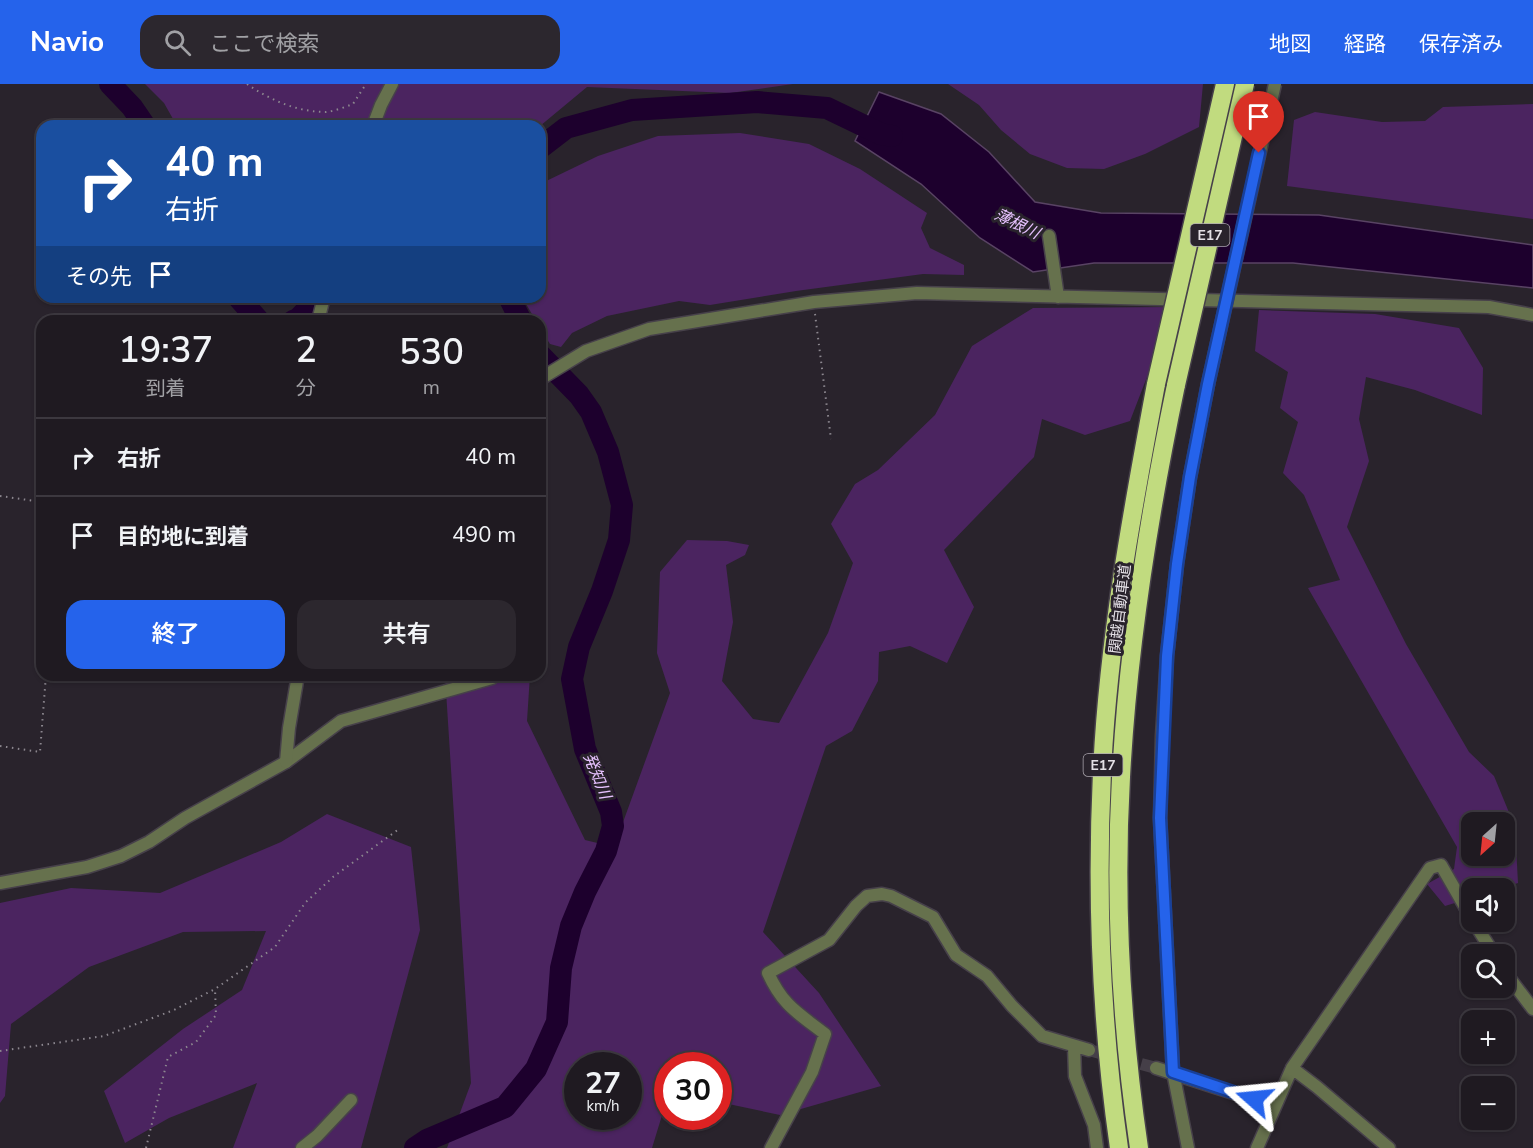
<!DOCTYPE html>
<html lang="ja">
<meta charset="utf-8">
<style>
body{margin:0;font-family:"Nunito Sans","Noto Sans JP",sans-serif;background:#2c272e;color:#f1f3f6;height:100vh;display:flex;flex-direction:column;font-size:22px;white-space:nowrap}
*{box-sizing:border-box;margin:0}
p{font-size:20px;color:#a1a1a5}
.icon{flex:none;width:33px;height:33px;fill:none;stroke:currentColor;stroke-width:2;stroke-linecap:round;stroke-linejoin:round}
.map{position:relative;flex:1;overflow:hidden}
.panel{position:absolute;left:36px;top:231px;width:510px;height:366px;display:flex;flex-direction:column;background:#1f1a21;border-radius:18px;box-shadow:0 2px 4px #0004,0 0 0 2px #3c383f}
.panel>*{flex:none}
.guide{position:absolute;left:36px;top:36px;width:510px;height:183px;border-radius:18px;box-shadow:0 2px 4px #0004,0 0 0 2px #3c383f;background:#1a4fa0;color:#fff;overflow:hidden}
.needle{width:39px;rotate:207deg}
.fabs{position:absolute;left:1461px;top:728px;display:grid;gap:12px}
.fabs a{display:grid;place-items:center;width:54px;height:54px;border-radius:12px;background:#1f1a21;box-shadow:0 2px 4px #0004,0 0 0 2px #3c383f;font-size:30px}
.speed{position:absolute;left:564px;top:968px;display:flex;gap:12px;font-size:30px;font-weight:700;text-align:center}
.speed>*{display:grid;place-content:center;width:78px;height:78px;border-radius:50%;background:#1f1a21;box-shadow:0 2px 4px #0004,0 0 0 2px #3c383f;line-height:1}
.speed small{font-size:15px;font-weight:400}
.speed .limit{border:9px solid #d22;background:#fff;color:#111}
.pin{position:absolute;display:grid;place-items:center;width:51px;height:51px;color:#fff;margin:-62px -26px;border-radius:50% 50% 50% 0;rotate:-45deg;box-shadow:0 0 6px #0007}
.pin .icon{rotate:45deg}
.me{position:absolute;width:66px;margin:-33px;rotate:288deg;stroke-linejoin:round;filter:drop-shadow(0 0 4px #0008)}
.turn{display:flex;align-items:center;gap:21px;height:126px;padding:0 30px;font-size:27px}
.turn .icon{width:78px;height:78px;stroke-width:2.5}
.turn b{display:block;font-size:42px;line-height:51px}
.then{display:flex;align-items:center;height:57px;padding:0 30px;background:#0003;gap:12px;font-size:22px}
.eta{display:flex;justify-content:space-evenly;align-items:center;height:102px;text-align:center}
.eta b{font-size:36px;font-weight:600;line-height:42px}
.action{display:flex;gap:12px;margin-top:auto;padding:12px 30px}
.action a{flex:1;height:69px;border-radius:18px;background:#2563eb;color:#fff;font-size:24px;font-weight:600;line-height:69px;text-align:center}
.action a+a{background:#2c272e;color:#f1f3f6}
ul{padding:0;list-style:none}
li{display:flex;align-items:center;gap:18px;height:78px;padding:0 30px;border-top:2px solid #3c383f}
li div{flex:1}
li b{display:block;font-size:22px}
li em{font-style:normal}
header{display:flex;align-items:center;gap:36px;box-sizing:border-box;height:84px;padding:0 30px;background:#2563eb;color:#fff}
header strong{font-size:28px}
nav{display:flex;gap:33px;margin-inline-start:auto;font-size:21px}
.search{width:420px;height:54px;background:#2c272e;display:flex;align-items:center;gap:15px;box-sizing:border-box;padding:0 21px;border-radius:18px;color:#a1a1a5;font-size:22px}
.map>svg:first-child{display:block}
.green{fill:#4b2460;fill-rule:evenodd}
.water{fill:#1d002d;stroke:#594364;stroke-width:1.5}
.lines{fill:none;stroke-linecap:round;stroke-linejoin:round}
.river{stroke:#1d002d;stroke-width:22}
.minor-tunnel{stroke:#453f48;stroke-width:12;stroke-dasharray:12 6;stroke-linecap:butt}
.minor-casing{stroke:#47414a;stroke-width:15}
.tertiary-casing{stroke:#47414a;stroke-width:15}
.motorway-casing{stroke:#47414a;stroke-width:21}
.path{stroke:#8c878f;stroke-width:2;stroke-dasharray:1.5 4.5;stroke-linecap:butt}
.minor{stroke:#66714d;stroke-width:12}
.tertiary{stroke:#66714d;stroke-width:12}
.motorway{stroke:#c1db7f;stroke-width:18}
.tertiary-bridge-casing{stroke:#47414a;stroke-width:15;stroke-linecap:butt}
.motorway-bridge-casing{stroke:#47414a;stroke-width:21;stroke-linecap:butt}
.tertiary-bridge{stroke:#66714d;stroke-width:12}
.motorway-bridge{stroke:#c1db7f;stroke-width:18}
.route-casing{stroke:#184099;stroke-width:15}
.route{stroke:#2563eb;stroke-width:10}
.labels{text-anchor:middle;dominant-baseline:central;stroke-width:6;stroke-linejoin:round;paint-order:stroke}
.shield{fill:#29232c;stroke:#aca7ae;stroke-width:1.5}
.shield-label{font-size:14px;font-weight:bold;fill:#e4e0e6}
.street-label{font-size:15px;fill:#e4e0e6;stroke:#29232c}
.water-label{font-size:16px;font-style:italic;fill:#e6c1fe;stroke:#29232c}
</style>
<header>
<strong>Navio</strong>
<div class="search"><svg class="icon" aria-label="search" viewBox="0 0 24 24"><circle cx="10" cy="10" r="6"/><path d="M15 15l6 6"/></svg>ここで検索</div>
<nav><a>地図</a><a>経路</a><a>保存済み</a></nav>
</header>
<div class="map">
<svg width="1533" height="1064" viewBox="0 0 1533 1064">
<rect width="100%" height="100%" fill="#29232c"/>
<path class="green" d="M145,0H793L730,9L587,3L540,42H177L164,19Z
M948,0H1203L1199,43L1145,70L1104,85L1067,84L1030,70L1001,46L979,21Z
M1533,20V135L1287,102L1294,36L1315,28L1382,38L1425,37L1443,23Z
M740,49L809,60L860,85L927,129L921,144L930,164L964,181V191L923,190L796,207L710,221L679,217L607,232L572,249L561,263L550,260L540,244V237H536L522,213H540V100L598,72L658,52Z
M1174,223L1130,337L1085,351L1042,335L1034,373L944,466L974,523L947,579L910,562L879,568L878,597L852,647L826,662L763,848L819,909L881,1002L780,1031L719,1018L718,981H668L667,1015L652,1064H447L471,999L445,591H530L527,637L585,756L614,763L670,609L657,569L660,488L687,456L727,457L749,461L745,471L726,481L733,538L722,597L753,635L779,639L828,549L853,479L831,440L855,400L878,386L935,331L972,262L1033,224ZM578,981H628V1032H578Z
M1259,226L1375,230L1459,244L1483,284L1482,331L1415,306L1366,293L1359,335L1369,377L1347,443L1406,560L1469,668L1494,692L1515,743L1518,799L1503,804H1472L1471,814L1445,822L1427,800L1454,785L1457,763L1308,504L1340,496L1304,411L1283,389L1298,338L1280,324L1288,288L1255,267ZM1472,738H1504V771H1472Z
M327,730L411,763L420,846L361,1064H233L257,999L169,1034L125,1059L104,1007L183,945L242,906L266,847L183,848L89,883L11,940L5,1012L0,1019V819L71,804L160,809L281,758Z"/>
<path class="water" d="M879,8L941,30L989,68L1035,118L1101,129L1319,131L1533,161V204L1293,179H1094L1033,188L980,154L921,100L855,57Z"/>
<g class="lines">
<path class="river" d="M110,0L132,23L145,42
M540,64L566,44L632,26L757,18L827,24L881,50L892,52
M238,213L259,237
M509,213L521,237
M293,237L298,235L319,213
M415,1064L427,1056L505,1023L536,985L557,938L561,884L571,842L585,808L606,767L613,742L611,728L585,665L572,595L579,563L602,507L619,456L622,421L608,368L591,328L579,311L540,271"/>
<path class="minor-tunnel" d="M1089,966L1156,984"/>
<defs>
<path id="minor" d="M1049,152L1058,213
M540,295L586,267L649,245L814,218L917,209L1489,223L1533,231
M0,799L87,783L121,772L149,758L185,734L286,678L341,637L492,594L495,591
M1473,837L1494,870
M1504,887L1533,925
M1074,962L1075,992L1094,1041L1097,1064
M1156,984L1274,1022
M1292,984L1317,1003L1389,1064
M302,1064L317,1052L351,1016
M771,1064L812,988L825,950C798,929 783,922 768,889L829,856L856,822L867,812L882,810L891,812L933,833L956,871L987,892L1012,922L1042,952L1089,966
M1257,1064L1292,984L1430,784L1441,781L1472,835"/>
<path id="tertiary" d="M373,42L381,21L392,0
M318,237L324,213
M286,678L289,644L298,591
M1188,1064L1173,988L1160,734L1162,652L1167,572L1177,480L1190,393L1208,300"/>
<path id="motorway" d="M1119,1064C1101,939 1096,814 1102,688C1108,557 1132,428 1156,300
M1139,1064C1121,941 1114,817 1121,693C1128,561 1149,430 1176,301"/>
</defs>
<use href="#minor" class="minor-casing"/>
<use href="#tertiary" class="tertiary-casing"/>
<use href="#motorway" class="motorway-casing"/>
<path class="path" d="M247,0C270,16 297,28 326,28C335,27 345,23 353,20L366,0
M815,230L831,355
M0,412L42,418
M0,662L40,668L46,591
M0,967L104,952L174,926L215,905L275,863L305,819L333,793L399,745
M146,1064L168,973L196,958L216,931L215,905"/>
<use href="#minor" class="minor"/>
<use href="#tertiary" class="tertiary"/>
<use href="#motorway" class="motorway"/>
<defs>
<path id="tertiary-bridge" d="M1208,300L1275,0"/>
<path id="motorway-bridge" d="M1156,300L1225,0
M1176,301L1245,0"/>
</defs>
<use href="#tertiary-bridge" class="tertiary-bridge-casing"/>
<use href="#motorway-bridge" class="motorway-bridge-casing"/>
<use href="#tertiary-bridge" class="tertiary-bridge"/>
<use href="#motorway-bridge" class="motorway-bridge"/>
</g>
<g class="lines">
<defs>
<path id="route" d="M1254,1015L1173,988L1160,734L1167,572L1177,480L1190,393L1208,300L1259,69"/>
</defs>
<use href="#route" class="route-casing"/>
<use href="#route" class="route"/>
</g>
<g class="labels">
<g class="shield">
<rect x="1190.5" y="140" width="39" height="22" rx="4.5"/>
<rect x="1083.5" y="670" width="39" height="22" rx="4.5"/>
</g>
<g class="shield-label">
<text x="1210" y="151">E17</text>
<text x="1103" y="681">E17</text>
</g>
<g class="street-label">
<text transform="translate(1120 525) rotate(-83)">関越自動車道</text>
</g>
<g class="water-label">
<text transform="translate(1017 140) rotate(26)">薄根川</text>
<text transform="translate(597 692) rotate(68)">発知川</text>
</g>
</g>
</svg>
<div class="fabs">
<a><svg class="needle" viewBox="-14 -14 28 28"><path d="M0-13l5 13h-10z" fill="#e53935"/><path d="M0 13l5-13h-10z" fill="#a1a1a5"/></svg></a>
<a><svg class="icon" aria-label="sound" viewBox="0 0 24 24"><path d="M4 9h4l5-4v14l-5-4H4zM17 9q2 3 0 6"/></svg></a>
<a><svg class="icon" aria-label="search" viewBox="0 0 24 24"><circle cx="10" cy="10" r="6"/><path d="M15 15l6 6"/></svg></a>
<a>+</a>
<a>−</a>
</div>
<div class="speed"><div>27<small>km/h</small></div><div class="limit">30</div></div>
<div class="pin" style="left:1259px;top:69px;background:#d93025"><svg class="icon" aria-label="arrive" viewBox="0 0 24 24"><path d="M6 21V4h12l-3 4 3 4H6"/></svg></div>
<svg class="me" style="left:1254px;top:1015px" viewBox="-20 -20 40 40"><path d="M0-17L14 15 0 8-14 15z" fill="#2563eb" stroke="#fff" stroke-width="4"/></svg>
<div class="guide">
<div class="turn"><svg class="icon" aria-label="right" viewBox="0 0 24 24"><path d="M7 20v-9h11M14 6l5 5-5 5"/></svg><div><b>40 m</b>右折</div></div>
<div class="then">その先<svg class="icon" aria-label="arrive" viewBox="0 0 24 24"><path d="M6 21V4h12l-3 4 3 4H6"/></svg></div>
</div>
<section class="panel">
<div class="eta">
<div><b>19:37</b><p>到着</p></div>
<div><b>2</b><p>分</p></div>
<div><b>530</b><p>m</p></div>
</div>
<ul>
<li><svg class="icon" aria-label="right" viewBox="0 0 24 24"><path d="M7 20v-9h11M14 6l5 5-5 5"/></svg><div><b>右折</b></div><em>40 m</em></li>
<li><svg class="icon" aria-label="arrive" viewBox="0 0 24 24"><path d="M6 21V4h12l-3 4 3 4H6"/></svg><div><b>目的地に到着</b></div><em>490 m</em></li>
</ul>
<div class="action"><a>終了</a><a>共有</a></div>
</section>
</div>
